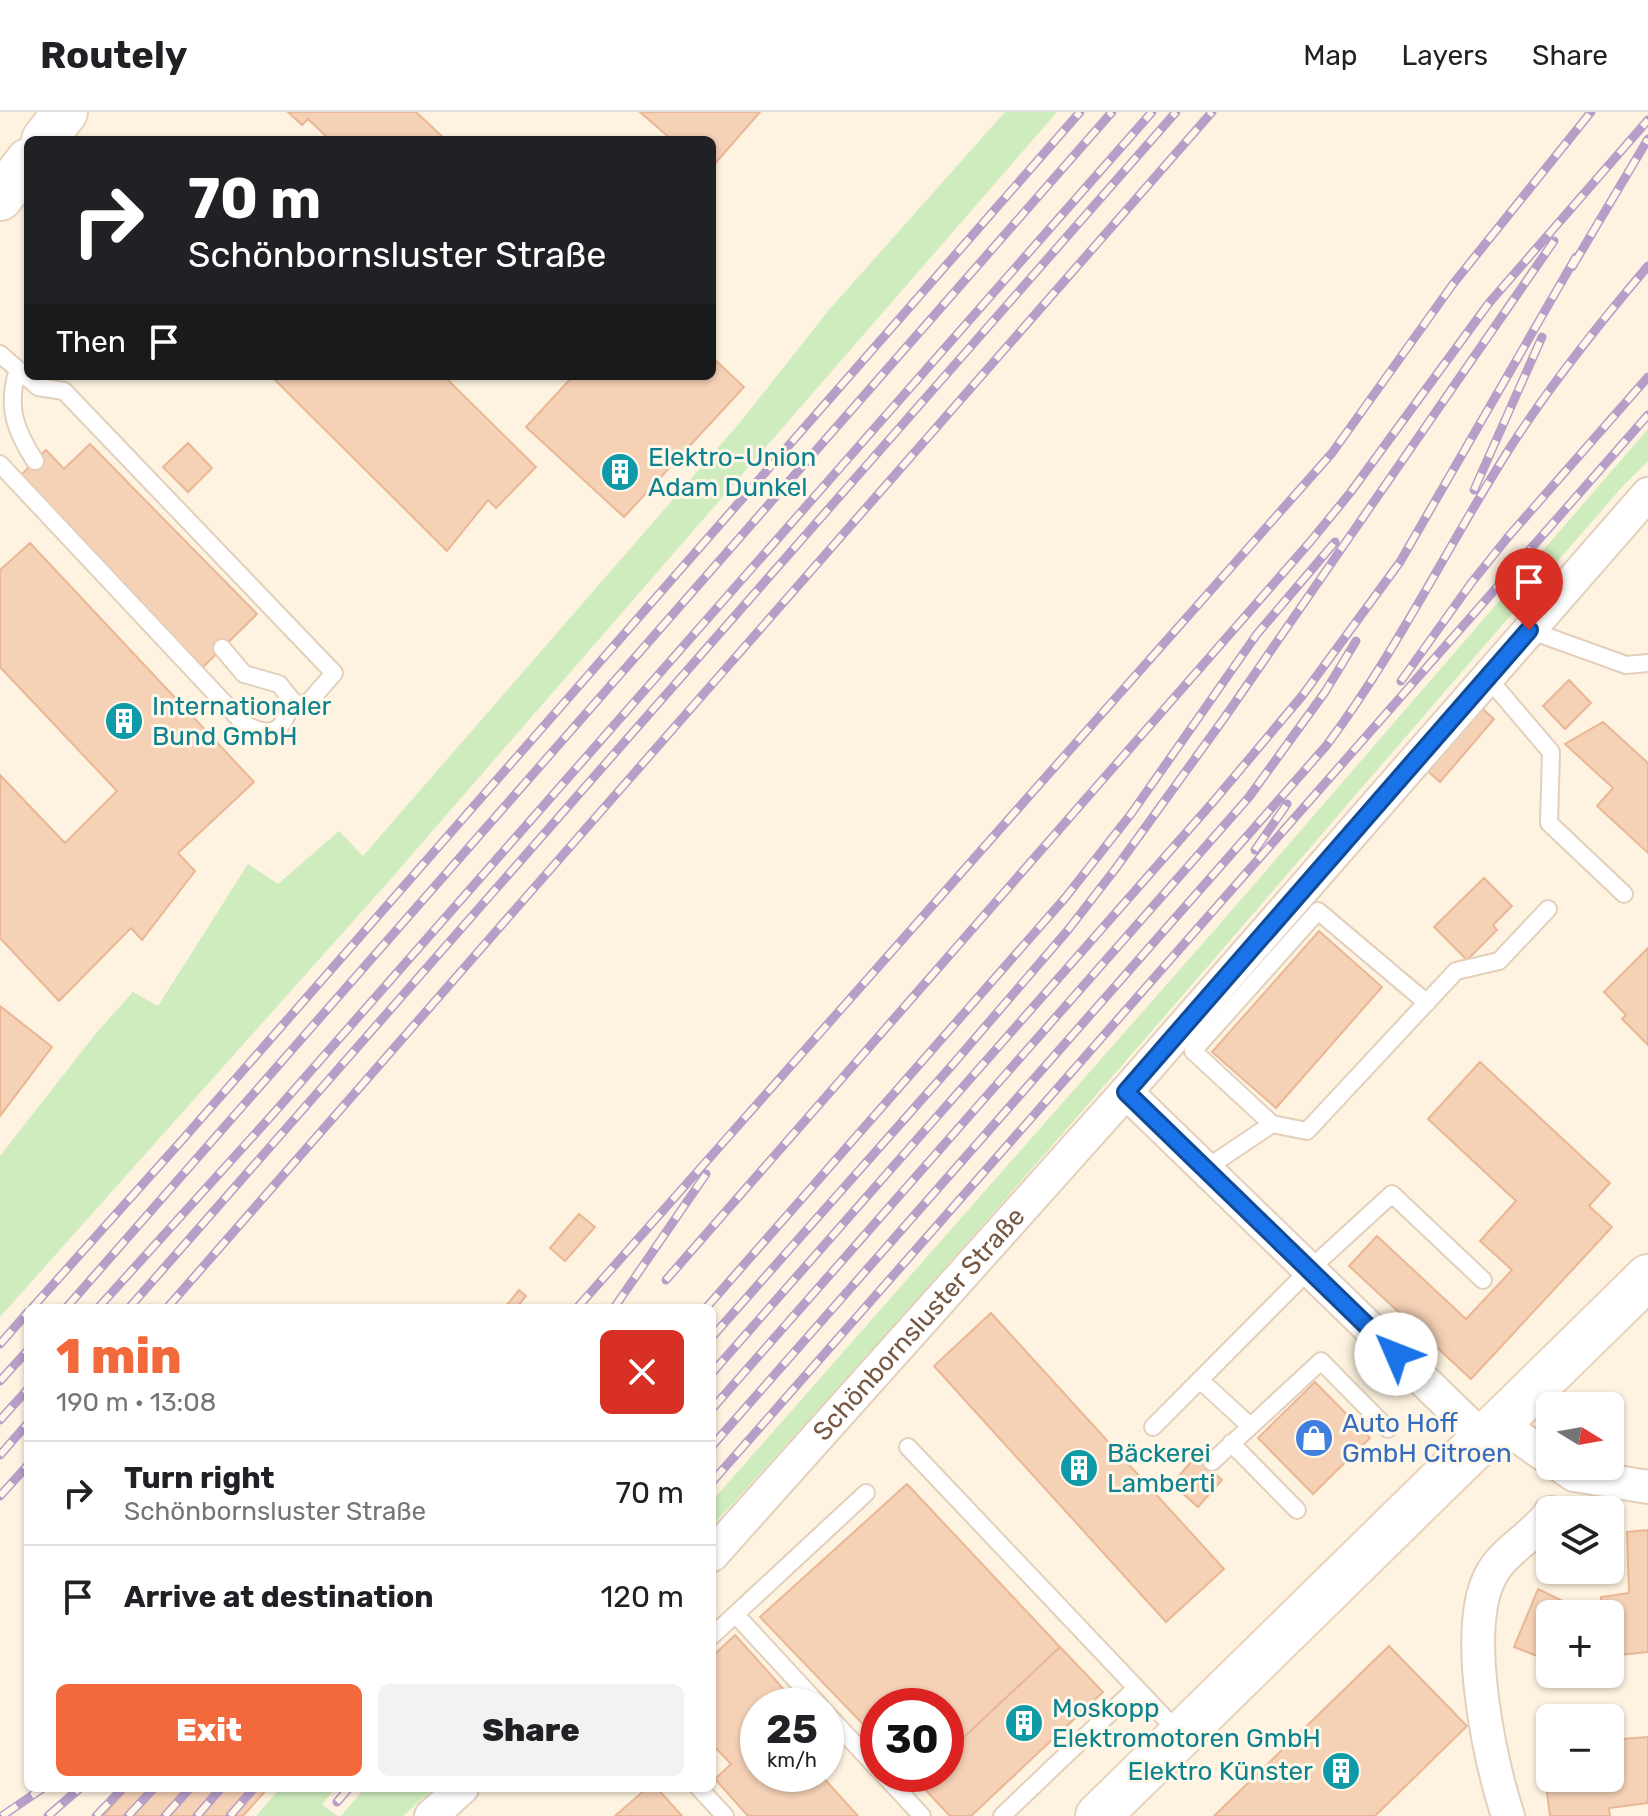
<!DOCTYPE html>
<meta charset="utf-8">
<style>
body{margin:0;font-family:Rubik,sans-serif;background:#f2f2f2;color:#202124;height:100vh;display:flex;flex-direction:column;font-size:30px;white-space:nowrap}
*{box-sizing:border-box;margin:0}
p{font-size:26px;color:#757577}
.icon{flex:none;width:44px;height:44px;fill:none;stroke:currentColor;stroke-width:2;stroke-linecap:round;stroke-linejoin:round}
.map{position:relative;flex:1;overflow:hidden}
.side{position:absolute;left:24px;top:1192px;width:692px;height:488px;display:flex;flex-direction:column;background:#fff;border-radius:12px;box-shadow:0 2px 6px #0004}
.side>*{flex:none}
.hud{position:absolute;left:24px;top:24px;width:692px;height:244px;border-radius:12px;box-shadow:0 2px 6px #0004;background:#202124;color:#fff;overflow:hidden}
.needle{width:52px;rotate:101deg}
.controls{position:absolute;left:1536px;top:1280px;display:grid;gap:16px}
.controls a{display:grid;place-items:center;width:88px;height:88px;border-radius:12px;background:#fff;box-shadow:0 2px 6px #0004;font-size:40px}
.speed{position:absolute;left:740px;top:1576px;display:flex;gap:16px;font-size:40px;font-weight:700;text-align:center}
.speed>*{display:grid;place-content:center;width:104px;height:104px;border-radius:50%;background:#fff;box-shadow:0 2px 6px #0004;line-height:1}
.speed small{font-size:20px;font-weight:400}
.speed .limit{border:12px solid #d22;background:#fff;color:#111}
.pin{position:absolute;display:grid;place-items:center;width:68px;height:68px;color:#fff;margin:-82px -34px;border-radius:50% 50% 50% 0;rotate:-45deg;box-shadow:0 0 8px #0007}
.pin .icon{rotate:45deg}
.me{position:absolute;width:88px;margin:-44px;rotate:314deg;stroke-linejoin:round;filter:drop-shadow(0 0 6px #0008)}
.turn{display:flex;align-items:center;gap:28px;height:168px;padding:0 32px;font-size:36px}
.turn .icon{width:104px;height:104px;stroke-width:2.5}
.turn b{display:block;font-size:56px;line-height:68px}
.then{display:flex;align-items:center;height:76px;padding:0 32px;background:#0003;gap:16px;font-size:30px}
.round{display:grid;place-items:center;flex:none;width:84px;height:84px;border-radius:12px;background:#f2f2f2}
.head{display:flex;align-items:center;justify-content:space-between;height:136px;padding:0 32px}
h1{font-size:48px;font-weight:800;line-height:60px;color:#f2693b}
.cta{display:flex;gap:16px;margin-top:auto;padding:16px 32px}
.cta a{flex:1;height:92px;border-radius:12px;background:#f2693b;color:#fff;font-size:32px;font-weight:800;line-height:92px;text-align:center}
.cta a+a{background:#f2f2f2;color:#202124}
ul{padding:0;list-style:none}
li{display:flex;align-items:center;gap:24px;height:104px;padding:0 32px;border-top:2px solid #e0e0e0}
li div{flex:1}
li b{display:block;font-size:30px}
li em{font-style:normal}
header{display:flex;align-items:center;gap:48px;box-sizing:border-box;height:112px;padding:0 40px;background:#fff;border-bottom:2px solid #e0e0e0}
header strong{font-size:38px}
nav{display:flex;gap:44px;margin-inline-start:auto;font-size:28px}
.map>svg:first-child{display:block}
.green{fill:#cfecbe}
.building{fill:#f5d1b6;stroke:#e9b795;stroke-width:2}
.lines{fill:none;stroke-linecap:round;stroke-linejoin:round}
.lane-casing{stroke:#e3cfbb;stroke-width:20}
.street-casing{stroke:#e3cfbb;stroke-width:36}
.secondary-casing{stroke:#ead2bb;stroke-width:48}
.lane{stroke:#fff;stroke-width:16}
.street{stroke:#fff;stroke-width:32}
.secondary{stroke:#fff;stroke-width:44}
.rail-casing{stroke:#b69ec8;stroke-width:9}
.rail{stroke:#fff7e8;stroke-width:6;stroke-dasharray:18;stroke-linecap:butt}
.route-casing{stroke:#114b97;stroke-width:20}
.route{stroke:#1a73e8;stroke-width:14}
.labels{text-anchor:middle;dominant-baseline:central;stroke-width:6;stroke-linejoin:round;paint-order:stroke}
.culture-label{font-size:26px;fill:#0d838f;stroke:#fff7e8;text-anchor:start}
.street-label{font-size:26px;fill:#775845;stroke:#fff7e8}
.shop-label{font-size:26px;fill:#366cbe;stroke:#fff7e8;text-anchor:start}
</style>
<header>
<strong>Routely</strong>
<nav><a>Map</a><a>Layers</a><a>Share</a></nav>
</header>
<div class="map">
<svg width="1648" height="1704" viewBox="0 0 1648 1704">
<rect width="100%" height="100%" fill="#fef3e0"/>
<path class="green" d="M1005,0H1057L389,769L0,1205V1044L97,920L133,880L158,894L248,752L278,772L339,719L363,744L742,308L828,199Z
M1648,317V349L1623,374C1320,721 1024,1075 712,1414V1389L1219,813Z
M280,1676H330L333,1679L322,1693L338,1704H256Z
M365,1676H434L403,1704H341Z"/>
<path class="building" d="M288,0H416L446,28H330L308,7L302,13Z
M640,0H760L712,55V28H672Z
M712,245L744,275L624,405L526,315L573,264H712Z
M271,264H444L536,355L496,396L488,388L447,439Z
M188,331L212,356L188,380L163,355Z
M90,332L257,502L203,555L18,366L46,338L64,357Z
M30,431L254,670L178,741L195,759L142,828L131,816L59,889L0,826V663L65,731L117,679L0,555V458Z
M1569,568L1591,591L1565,617L1543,594Z
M1477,592L1494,607L1440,670L1422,654Z
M1603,610L1648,651V741L1597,694L1613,676L1565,632Z
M1484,766L1512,794L1493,813L1497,818L1467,848L1434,815Z
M1319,819L1382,875L1276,996L1212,940Z
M1648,836V933L1622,907L1626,903L1604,880Z
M0,894L52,935L0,1004Z
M1480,950L1610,1071L1589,1094L1612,1115L1471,1267L1349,1154L1377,1124L1466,1207L1512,1158L1480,1129L1516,1089L1428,1007Z
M579,1102L595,1115L565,1149L550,1136Z
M519,1178L526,1184L516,1196H508L506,1194Z
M991,1201L1224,1457L1166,1510L934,1254Z
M1315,1270L1370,1326L1313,1382L1258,1326Z
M1196,1344L1222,1368L1198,1395L1172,1372Z
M907,1372L1060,1535L946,1642V1594H878V1628L760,1505Z
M1648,1418V1540L1610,1544V1502H1601V1485L1629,1481L1627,1420Z
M1538,1477L1579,1497L1577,1502H1550V1549L1514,1535Z
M735,1523L787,1581L772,1594H758V1662H820L858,1704H748L715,1667L731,1652L712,1632V1541L714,1543Z
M1389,1534L1467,1614L1375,1704H1214Z
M1060,1535L1103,1580L971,1704H950L917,1669L925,1662H946V1642Z
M1648,1625V1691L1609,1696L1610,1704H1550L1541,1634L1550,1633V1666H1610V1628Z
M128,1676H268L243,1704H103Z
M647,1676H657L682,1704H615Z"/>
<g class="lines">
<defs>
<path id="lane" d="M0,242L38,275L64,279L334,561L308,591L290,592
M18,258C6,294 15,318 35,349
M0,352L244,612C274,628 285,618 291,587L279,572L244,562L222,536
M1529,518L1626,553L1648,551
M1488,566L1551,640L1549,711L1624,782
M1272,1012L1193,939L1318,799L1427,891
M1205,1057L1272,1012L1307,1019L1456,859L1499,849L1548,797
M1200,1268L1249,1313
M1153,1315L1309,1158L1392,1082L1483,1168
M1231,1331L1297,1398
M908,1335L1180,1622
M1212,1350L1321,1249L1388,1317
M736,1503L820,1594
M712,1524L866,1381
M826,1601L878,1657
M883,1662L922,1704
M699,1676L725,1704
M1002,1704L1136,1576"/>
<g id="street">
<path d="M1126,980L1483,1326"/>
<path d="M1499,1311L1550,1347"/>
<path d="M1561,1354L1574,1363L1648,1375"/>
<path id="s1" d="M712,1443L1126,980L1648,382"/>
<path d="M431,1704L462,1676"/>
<path d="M1508,1704C1489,1647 1462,1516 1491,1463C1504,1438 1535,1424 1550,1401"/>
</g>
<path id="secondary" d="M44,28L65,0
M0,86L28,49
M1098,1704L1648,1165"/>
</defs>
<use href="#lane" class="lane-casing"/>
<use href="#street" class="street-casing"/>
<use href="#secondary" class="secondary-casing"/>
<use href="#lane" class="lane"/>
<use href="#street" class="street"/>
<use href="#secondary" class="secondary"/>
<defs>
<path id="rail" d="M1572,155L1648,27
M1474,378L1542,225
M1401,569L1472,470L1508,425L1648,265
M1255,738L1287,692
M666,1168L1310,430L1350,381L1489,191L1648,8
M32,1196L184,1026L1080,0
M66,1196L1112,0
M98,1196L273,1002L1152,0
M129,1196L1176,0
M167,1196L1212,0
M577,1196L1332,341L1453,172L1591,0
M614,1196L706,1062
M706,1196L1065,786L1131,702L1257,522L1335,430
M712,1225L954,951L1068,818L1116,756L1225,605L1554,129
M0,1232L28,1200
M712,1261L1213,690L1302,584L1400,450L1576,145
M0,1269L28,1238
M712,1297L1249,685L1325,580L1356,529
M0,1308L28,1277
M712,1334L1326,634C1396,541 1446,437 1508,339C1550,273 1598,213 1648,154
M0,1343L28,1311
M712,1370L1648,303
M0,1384L28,1353
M337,1690L349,1676
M2,1704L43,1676
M48,1704L80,1676
M96,1704L123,1676
M128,1704L154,1676
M165,1704L190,1676
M197,1704L221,1676
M230,1704L254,1676"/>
</defs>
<use href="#rail" class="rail-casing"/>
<use href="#rail" class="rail"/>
</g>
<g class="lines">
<defs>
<path id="route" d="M1396,1242L1126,980L1529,518"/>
</defs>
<use href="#route" class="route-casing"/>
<use href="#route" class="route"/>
</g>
<defs>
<symbol id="building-disc" viewBox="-11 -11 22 22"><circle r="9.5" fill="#0f9aa8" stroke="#fff7e8"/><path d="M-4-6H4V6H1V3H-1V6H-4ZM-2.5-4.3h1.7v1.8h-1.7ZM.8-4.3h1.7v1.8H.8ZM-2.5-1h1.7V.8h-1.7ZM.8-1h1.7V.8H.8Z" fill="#fff"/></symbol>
<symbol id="shop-disc" viewBox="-11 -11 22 22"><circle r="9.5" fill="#3f7fe0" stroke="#fff7e8"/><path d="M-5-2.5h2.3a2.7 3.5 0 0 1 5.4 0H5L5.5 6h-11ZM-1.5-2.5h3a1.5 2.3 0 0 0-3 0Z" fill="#fff"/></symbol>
</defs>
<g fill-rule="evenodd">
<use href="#building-disc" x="598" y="338" width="44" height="44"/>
<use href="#building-disc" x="102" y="587" width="44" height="44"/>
<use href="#shop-disc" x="1292" y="1304" width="44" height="44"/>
<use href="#building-disc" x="1057" y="1334" width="44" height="44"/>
<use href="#building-disc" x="1002" y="1589" width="44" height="44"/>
<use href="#building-disc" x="1319" y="1637" width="44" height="44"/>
</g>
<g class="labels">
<g class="culture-label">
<text x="648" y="345">Elektro-Union<tspan x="648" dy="30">Adam Dunkel</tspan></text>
<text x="152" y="594">Internationaler<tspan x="152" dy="30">Bund GmbH</tspan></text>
<text x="1107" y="1341">Bäckerei<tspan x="1107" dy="30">Lamberti</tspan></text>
<text x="1052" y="1596">Moskopp<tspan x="1052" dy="30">Elektromotoren GmbH</tspan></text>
<text x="1313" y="1659" text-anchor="end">Elektro Künster</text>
</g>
<g class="street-label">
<text stroke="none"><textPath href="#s1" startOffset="310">Schönbornsluster Straße</textPath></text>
</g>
<g class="shop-label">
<text x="1342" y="1311">Auto Hoff<tspan x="1342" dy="30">GmbH Citroen</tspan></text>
</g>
</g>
</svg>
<div class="controls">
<a><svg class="needle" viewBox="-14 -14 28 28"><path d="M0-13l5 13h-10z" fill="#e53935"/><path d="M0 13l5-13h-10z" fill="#757577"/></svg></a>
<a><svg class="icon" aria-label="layers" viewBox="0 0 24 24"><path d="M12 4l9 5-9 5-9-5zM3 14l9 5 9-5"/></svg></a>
<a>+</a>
<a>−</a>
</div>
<div class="speed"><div>25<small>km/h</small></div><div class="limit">30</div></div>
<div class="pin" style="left:1529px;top:518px;background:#d93025"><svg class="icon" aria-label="arrive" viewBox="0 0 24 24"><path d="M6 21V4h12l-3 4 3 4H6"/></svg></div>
<svg class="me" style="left:1396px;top:1242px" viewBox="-20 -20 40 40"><circle r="19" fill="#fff"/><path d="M0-13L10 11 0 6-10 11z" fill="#1a73e8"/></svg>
<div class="hud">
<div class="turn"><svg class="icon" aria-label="right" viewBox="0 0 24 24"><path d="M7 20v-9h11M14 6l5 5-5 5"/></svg><div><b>70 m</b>Schönbornsluster Straße</div></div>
<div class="then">Then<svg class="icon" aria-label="arrive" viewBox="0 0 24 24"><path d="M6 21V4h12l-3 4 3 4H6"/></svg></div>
</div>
<section class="side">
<div class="head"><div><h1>1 min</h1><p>190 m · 13:08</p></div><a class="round" style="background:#d93025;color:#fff"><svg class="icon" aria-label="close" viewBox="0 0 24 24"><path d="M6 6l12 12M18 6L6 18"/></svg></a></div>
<ul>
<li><svg class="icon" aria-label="right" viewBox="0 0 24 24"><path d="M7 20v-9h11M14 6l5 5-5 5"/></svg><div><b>Turn right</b><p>Schönbornsluster Straße</p></div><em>70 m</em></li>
<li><svg class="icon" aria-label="arrive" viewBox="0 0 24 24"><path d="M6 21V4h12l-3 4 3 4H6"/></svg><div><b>Arrive at destination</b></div><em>120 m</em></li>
</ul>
<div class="cta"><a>Exit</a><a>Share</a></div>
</section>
</div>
